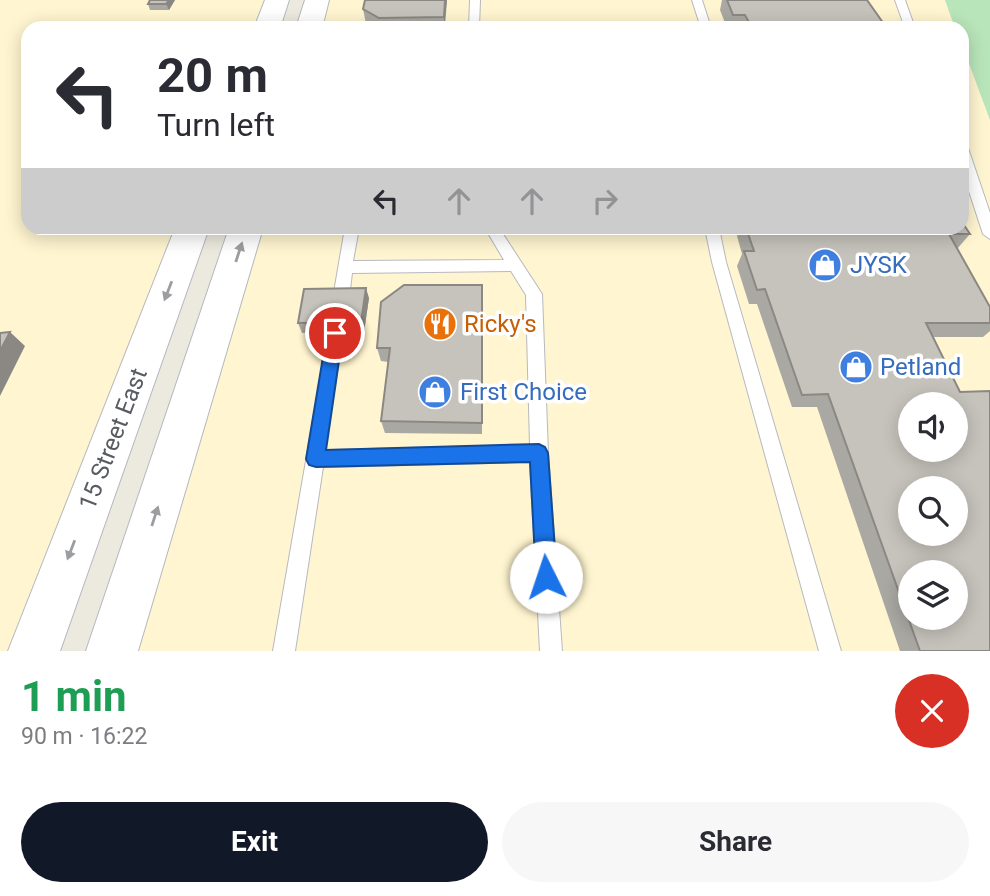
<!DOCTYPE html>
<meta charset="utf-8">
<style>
body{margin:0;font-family:Roboto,sans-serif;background:#f7f7f7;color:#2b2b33;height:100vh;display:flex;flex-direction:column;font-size:26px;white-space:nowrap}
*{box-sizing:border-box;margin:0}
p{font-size:23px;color:#7c7c81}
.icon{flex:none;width:38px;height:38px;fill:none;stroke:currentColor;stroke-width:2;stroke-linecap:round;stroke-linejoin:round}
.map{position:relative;height:651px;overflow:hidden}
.side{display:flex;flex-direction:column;background:#fff;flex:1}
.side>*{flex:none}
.banner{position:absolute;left:21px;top:21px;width:948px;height:214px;border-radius:21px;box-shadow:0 4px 18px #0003;background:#fff;color:#2b2b33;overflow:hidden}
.fabs{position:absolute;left:898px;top:392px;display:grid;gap:14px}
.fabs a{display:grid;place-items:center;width:70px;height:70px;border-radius:50%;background:#fff;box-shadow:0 4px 18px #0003;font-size:35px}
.pin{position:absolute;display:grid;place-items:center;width:60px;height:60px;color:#fff;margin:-30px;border:4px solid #fff;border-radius:50%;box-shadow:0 2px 7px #0007}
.me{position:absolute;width:77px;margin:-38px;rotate:356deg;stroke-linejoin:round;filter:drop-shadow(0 0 5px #0008)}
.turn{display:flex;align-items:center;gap:24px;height:147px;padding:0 21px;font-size:32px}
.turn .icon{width:91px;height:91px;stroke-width:2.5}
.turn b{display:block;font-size:49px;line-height:60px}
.lanes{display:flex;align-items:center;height:66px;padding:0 21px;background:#0003;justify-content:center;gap:35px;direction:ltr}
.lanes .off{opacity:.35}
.round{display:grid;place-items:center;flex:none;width:74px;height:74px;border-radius:37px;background:#f7f7f7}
.headline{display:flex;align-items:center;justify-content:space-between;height:119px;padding:0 21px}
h1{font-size:42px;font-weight:700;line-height:52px;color:#1e9e55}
.cta{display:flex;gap:14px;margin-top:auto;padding:14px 21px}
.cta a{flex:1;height:80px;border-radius:42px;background:#111827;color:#fff;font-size:28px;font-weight:700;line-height:80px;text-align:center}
.cta a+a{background:#f7f7f7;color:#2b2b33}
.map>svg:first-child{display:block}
.commercial{fill:#fff5d0;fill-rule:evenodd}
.green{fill:#b9e5ba}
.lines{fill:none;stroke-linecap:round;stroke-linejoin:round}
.lane-casing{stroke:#b7b9bf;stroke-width:2}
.secondary-casing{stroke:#b5b8bf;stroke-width:2}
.lane{fill:#fff;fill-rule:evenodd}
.secondary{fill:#fff;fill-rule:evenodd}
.wall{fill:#aaa8a2}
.shaded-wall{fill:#8b8884}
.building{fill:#c6c3bc;stroke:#8b8884;stroke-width:2;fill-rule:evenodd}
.oneway{fill:#9b9da0}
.route{fill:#1a73e8;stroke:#114b97;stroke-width:2}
.labels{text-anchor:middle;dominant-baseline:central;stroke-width:7;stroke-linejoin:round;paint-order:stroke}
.shop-label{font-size:24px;fill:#366cbe;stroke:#fff;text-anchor:start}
.food-label{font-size:24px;fill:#c56008;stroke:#fff;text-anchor:start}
.street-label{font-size:24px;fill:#585b61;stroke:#fff}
</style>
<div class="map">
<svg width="990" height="651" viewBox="0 0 990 651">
<rect width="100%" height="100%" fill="#ece9de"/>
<path class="commercial" d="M0,0H277L267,28H28V228H185L9,651H0Z
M318,0H945L955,28H309Z
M963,47L990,120V651H112L246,228H962ZM910,404H956V450H910ZM910,488H956V534H910ZM910,572H956V618H910Z"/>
<path class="green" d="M945,0H990V120L963,47L962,28H955Z"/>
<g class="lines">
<defs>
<path id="lane" d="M470,0H480L479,28H469Z
M692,0H702L711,28H701Z
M895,0H905L915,28H905Z
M962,144L968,148L990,213V239L983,234L962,170Z
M345,228H359L353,261L504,260L485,228H499L542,294L548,453L562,651H540L530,462L323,467L295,651H273L329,328H341L343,333L325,450L530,445L526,295L511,271L352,273L349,298L341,304L333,298Z
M705,228H719L726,262L841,651H819L712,262Z"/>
<path id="secondary" d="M265,0H289L280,28H254Z
M305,0H329L322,28H296Z
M175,228H209L60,651H8Z
M229,228H263L138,651H86Z"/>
</defs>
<use href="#lane" class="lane-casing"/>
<use href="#secondary" class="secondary-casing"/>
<use href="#lane" class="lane"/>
<use href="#secondary" class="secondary"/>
</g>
<path class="wall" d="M175,0L169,10H150L148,4Z
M365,0H447L445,28H372L366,24L363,9Z
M722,0H867L885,28H727L720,10Z
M741,228H962L970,234L957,249L990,307V331L983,337H933L990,651H900L817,407H792L757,304H749L737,266L742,254L737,236Z
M482,285V434L385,433L381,421L388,362L381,361L377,348Z
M369,298L364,332L302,333L298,323Z"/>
<path class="shaded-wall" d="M169,0H175L169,10L166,4Z
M445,0H447L444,28V17Z
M366,288L369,298L364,332L361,322Z
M10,332L25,346L0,396V351Z"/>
<path class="building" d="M150,0H169L166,4H148Z
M365,0H445L444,17L379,18L363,9Z
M727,0H867L886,27L752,28L745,15H733Z
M962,222L970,234H949L990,307V323H926L960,392L990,391V651H920L828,394L802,395L765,289L757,290L744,251H754L746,228H962ZM910,404H956V450H910ZM910,488H956V534H910ZM910,572H956V618H910Z
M404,285H482V423L381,421L390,348H377L381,302Z
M366,288L361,322L298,323L304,289Z
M10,332L0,351V333Z"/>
<defs><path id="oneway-solid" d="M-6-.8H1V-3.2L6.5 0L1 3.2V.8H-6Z" transform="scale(1.75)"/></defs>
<g class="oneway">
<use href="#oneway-solid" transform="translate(239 252) rotate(-72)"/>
<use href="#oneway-solid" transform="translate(168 291) rotate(111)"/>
<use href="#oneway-solid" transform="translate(155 516) rotate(-72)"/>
<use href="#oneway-solid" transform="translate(71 550) rotate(111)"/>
</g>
<path class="route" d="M335,326L341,328L343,333L326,450L539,444L545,447L548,453L557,577L554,584L546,587L539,584L536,577L530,462L316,467L309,465L306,459L327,333L330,328Z"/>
<defs>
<symbol id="shop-disc" viewBox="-11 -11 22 22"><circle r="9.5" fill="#3f7fe0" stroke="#fff"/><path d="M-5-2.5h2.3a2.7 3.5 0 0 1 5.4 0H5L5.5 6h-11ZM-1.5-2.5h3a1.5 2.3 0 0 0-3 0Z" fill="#fff"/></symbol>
<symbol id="restaurant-disc" viewBox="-11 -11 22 22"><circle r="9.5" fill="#e8710a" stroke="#fff"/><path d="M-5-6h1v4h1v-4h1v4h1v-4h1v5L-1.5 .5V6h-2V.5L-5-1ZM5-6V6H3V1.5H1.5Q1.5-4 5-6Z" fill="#fff"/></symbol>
</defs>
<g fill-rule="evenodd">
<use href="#shop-disc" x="806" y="246" width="38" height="38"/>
<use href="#restaurant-disc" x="421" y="305" width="38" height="38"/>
<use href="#shop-disc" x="837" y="348" width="38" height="38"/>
<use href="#shop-disc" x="416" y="373" width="38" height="38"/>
</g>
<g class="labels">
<g class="shop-label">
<text x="850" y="265">JYSK</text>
<text x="880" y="367">Petland</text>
<text x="460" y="392">First Choice</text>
</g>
<g class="food-label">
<text x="464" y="324">Ricky's</text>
</g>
<g class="street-label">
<text transform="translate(113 439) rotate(-69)">15 Street East</text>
</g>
</g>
</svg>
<div class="fabs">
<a><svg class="icon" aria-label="sound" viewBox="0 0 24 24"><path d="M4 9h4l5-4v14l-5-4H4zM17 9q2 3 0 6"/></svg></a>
<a><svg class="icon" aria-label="search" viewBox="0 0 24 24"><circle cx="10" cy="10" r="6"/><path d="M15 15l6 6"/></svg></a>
<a><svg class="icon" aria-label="layers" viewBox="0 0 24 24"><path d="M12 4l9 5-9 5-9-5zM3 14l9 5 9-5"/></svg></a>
</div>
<div class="pin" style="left:335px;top:333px;background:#d93025"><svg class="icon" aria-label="arrive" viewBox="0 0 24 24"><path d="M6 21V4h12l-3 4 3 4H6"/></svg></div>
<svg class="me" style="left:546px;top:577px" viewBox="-20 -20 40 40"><circle r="19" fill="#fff"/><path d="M0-13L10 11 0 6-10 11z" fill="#1a73e8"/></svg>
<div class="banner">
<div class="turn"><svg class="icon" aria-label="left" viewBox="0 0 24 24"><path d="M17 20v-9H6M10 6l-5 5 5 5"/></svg><div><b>20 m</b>Turn left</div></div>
<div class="lanes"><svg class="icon" aria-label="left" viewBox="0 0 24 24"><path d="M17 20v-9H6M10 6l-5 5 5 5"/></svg><svg class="icon off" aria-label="ahead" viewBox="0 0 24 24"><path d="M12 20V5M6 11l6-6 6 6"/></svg><svg class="icon off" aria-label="ahead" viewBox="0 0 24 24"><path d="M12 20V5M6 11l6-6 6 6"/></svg><svg class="icon off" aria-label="right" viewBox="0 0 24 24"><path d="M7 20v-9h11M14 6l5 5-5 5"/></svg></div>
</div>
</div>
<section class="side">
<div class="headline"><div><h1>1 min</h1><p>90 m · 16:22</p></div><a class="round" style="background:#d93025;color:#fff"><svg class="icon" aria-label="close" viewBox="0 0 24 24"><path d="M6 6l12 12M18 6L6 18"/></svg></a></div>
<div class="cta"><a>Exit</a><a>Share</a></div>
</section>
